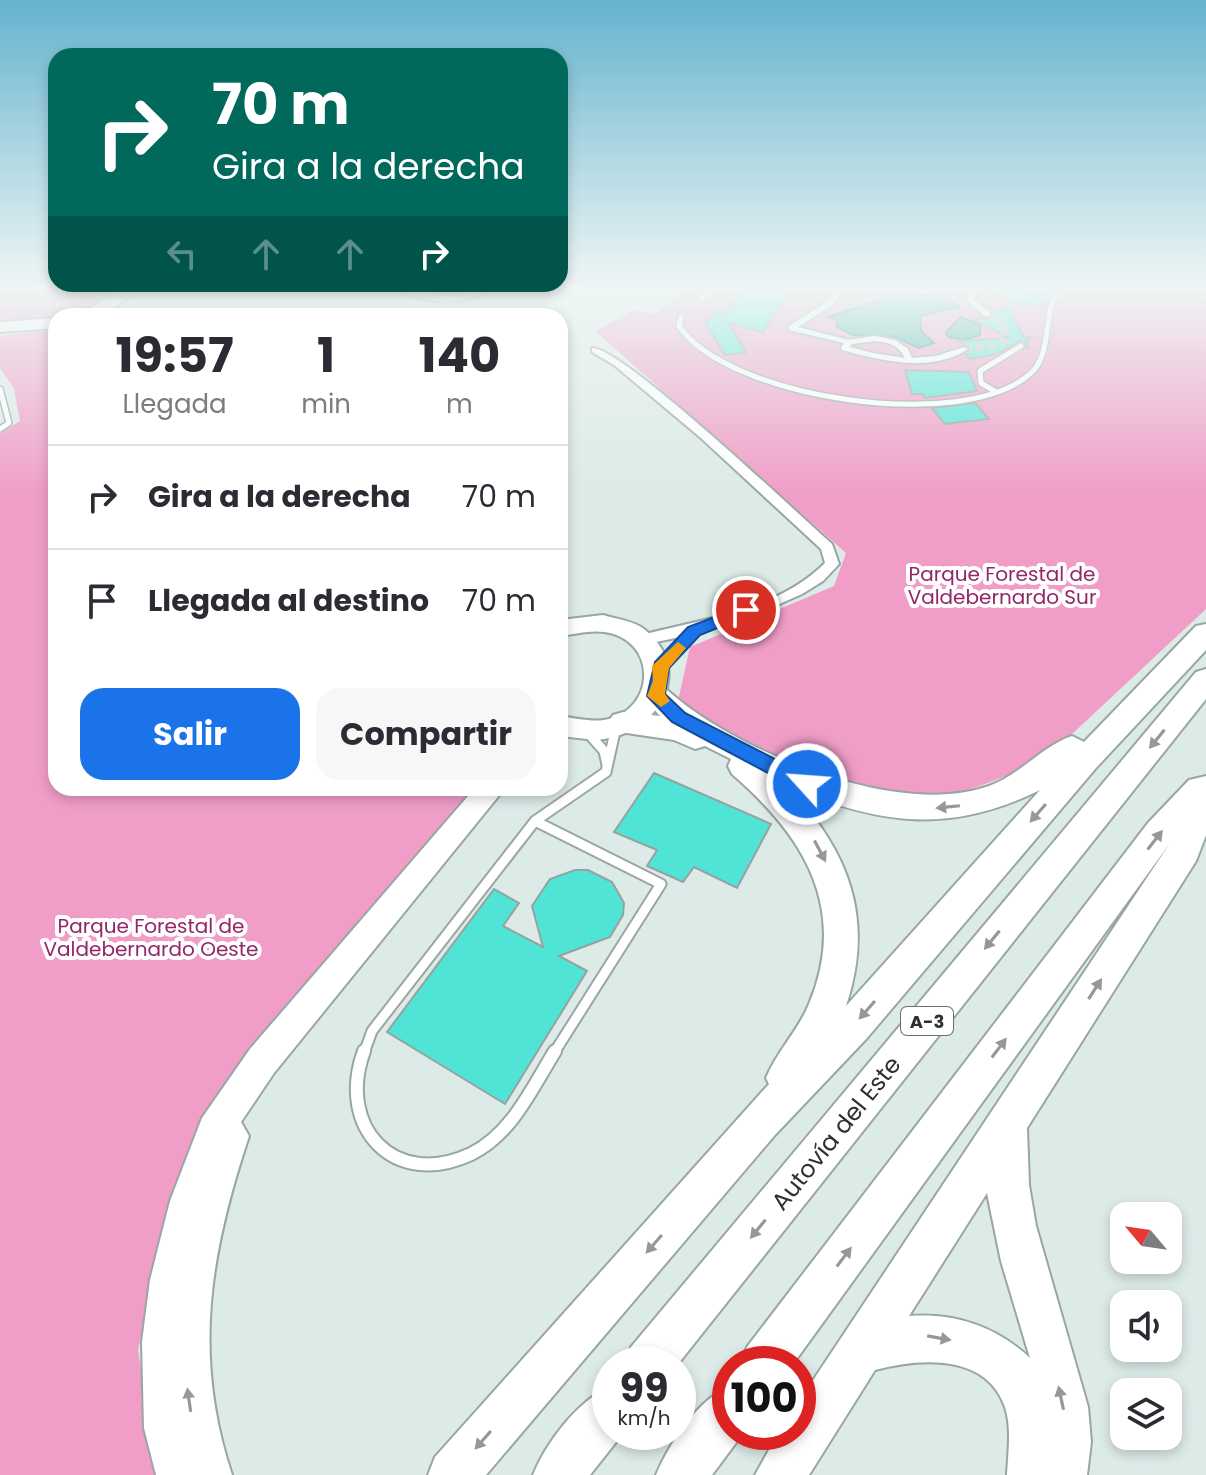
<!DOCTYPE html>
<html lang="es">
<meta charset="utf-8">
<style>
body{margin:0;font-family:Poppins,sans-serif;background:#f7f7f7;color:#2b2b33;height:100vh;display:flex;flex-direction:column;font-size:30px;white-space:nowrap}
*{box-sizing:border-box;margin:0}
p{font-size:26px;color:#7c7c81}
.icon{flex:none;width:44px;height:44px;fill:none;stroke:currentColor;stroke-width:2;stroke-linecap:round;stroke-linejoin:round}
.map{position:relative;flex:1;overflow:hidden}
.panel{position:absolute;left:48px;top:308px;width:520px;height:488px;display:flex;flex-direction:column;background:#fff;border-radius:24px;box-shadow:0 4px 12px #0003}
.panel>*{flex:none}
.banner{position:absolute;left:48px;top:48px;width:520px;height:244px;border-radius:24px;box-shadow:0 4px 12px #0003;background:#00695c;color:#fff;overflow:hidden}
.needle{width:52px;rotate:299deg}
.buttons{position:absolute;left:1110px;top:1202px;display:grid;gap:16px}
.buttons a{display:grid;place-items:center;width:72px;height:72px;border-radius:16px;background:#fff;box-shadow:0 4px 12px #0003;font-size:40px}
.speed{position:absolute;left:592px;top:1346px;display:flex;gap:16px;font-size:40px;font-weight:700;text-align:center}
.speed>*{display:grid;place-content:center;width:104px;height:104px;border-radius:50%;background:#fff;box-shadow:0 4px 12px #0003;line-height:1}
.speed small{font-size:20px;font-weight:400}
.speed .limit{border:12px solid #d22;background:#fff;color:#111}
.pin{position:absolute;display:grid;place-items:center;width:68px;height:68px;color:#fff;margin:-34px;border:4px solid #fff;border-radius:50%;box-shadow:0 2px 8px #0007}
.me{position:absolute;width:88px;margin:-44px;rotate:296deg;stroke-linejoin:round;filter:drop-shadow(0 0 6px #0008)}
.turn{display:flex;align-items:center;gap:28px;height:168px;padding:0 32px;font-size:36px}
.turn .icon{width:104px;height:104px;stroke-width:2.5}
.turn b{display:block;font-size:56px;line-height:68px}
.lanes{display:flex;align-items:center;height:76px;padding:0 32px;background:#0003;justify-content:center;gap:40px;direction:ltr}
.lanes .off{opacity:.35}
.eta{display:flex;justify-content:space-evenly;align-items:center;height:136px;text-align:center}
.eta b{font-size:48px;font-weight:700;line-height:56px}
.primary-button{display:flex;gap:16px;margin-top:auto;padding:16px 32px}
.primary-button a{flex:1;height:92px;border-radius:24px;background:#1a73e8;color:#fff;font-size:32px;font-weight:700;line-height:92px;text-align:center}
.primary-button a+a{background:#f7f7f7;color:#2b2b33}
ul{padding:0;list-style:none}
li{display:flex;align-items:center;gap:24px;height:104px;padding:0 32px;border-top:2px solid #e1e1e2}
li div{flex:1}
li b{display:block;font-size:30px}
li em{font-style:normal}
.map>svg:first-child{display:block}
.green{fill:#f09dc8}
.water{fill:#42b1a6;stroke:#3b8b83;stroke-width:2}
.building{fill:#50e4d6;stroke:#96a2a0;stroke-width:2}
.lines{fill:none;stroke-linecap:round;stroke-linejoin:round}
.pedestrian-tunnel{stroke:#b9c5c3;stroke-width:8;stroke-dasharray:8 4;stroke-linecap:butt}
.service-far2-casing{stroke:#99a6a4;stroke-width:8}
.service-far1-casing{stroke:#99a6a4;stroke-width:13}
.service-casing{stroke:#99a6a4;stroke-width:16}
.pedestrian-casing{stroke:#99a6a4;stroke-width:4}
.minor-casing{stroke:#99a6a4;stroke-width:4}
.primary-casing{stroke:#99a6a4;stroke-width:4}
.motorway-casing{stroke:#99a6a4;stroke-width:4}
.service-far2{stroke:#fff;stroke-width:5}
.service-far1{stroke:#fff;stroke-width:9}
.service{stroke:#fff;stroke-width:12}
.pedestrian{fill:#fff;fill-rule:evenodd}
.minor{fill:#fff;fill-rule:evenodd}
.primary{fill:#fff;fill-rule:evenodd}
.motorway{fill:#fff;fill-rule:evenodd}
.oneway{fill:#969898}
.route{fill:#1a73e8;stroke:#114b97;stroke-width:2}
.slow{fill:#f59e0b}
.labels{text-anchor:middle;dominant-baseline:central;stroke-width:8;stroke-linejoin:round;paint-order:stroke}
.shield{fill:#fff;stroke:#6b6f6e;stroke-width:2}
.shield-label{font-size:18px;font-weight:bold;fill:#2c3130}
.park-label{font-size:20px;fill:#912767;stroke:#fff}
.near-street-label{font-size:24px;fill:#2c3130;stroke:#fff}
</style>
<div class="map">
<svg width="1206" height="1475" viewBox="0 0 1206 1475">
<rect width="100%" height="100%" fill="#dceae8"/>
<path class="green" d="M0,288H114C89,317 36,324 0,318Z
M688,288H1206V609L1042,762L943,800L841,789L756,749L678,701L690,647L834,586L846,553L595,331L634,310L655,314Z
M40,331H56V788H475L365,917L158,1257L138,1350L158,1475H0V434L20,421L14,389L0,368V336Z"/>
<path class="water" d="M897,294L944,296L959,307L920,316L921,331L934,343L919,348L892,336L853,335L837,327L836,319L828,317Z
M961,317L980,325V335L963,340L948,337L946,332Z"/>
<path class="building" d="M745,288H792L763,332L729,323L746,353L725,355L705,322L720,308L724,316Z
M981,288H1012L1048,300L1046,305H1019Z
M1009,307L1024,338L1033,337L1026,341L1030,350L1020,341L997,354L969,359L966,353L971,348L959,341L1009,338L973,319H990L993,312Z
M905,370L969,372L977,391L924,398L923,394H912Z
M975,403L989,419L945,424L932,408Z
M654,773L771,824L737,888L694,867L683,882L647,866L657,850L614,832Z
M575,870H588L612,882L624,903L623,915L610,937L559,956L587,971L505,1104L387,1032L494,889L519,903L503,926L543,947L532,906L550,879Z"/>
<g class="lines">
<path class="pedestrian-tunnel" d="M964,349L998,345L1005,340L1004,324L987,314"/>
<defs>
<path id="service-far2" d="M701,299L715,288
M681,318L679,326C728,399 965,434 1031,373C1053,353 1042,313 1059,288
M0,389L9,423L0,429
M996,392L981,383L980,371L1021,346"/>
<path id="service-far1" d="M588,733L604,751L607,765
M535,821L661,884L554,1053
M535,821L606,772L616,727
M364,1053L372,1031L535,821"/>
<path id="service" d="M364,1051C336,1127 394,1190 471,1154C512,1134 532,1088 555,1051"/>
<path id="pedestrian" d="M835,288H842L834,304L798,327L849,340L875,336L895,340L908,349L912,358L936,356L964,347L968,349C932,373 881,361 842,350L841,348L844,343L789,330V326L828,301ZM875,341C888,342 899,345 905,358L873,353L850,347L852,344Z
M971,288H978L975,300L990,312V316H984L967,300Z"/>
<path id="minor" d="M400,288C415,287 428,296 444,296C462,296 478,287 495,288C468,305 427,307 400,288Z
M592,348C621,346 799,515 832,544L839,564L823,581L802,594L750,617L701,631L666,670L661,671L654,666L680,637L642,645L637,644L635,640L637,636C701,619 776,612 825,563L821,549L701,438L614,365L592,352Z"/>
<path id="primary" d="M121,288H137C120,308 100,316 74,316L110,298Z
M56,318V328L0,332V322Z
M603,615C616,619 634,621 644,629C695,669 659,732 604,739C590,741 574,737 560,736V716C574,718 591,722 604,720C657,711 658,639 604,632C591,630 574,634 560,636V620Z
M475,788H505L274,1073L241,1122L249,1136C210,1253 192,1355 232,1475H156L144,1428L142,1342L150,1280L170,1201L202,1118L250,1049Z"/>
<path id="motorway" d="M1206,624V650L1096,768L867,1038L774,1136L486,1475H428L435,1457L769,1084L766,1078C777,1051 798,1031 809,1004C849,909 804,836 732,774L728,766L731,759L705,746L695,749L674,740L613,731L608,723L613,715L623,712L660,716L642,696L646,689L656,686L666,689C734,751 898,819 989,786C1020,775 1042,746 1072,736L1084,742L1196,626ZM788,787C879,824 949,835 1040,790L846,1006C875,919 849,851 788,787Z
M1206,669V699L678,1364H624L631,1347L1196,672Z
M1206,776V835L1196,861L1027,1128L1029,1185L1036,1226L1088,1407L1091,1442L1087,1475H1007C1008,1453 1012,1429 1005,1407C986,1353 920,1358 875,1370L809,1475H755L779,1432H798V1403L1170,843L793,1364H740L747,1347L1148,823L1189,780ZM987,1193L1001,1261L1030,1358C995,1326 956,1313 909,1316Z
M730,1386V1432H744L712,1475H656C669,1444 698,1399 730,1386Z
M610,1387V1432H624L590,1475H533C546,1443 578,1400 610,1387Z"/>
</defs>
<use href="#service-far2" class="service-far2-casing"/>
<use href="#service-far1" class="service-far1-casing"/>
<use href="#service" class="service-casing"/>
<use href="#pedestrian" class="pedestrian-casing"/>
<use href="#minor" class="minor-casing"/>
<use href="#primary" class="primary-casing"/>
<use href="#motorway" class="motorway-casing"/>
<use href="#service-far2" class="service-far2"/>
<use href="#service-far1" class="service-far1"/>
<use href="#service" class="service"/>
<use href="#pedestrian" class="pedestrian"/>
<use href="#minor" class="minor"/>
<use href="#primary" class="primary"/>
<use href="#motorway" class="motorway"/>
</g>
<defs><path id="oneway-solid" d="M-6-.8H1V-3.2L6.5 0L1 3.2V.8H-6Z" transform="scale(2)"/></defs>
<g class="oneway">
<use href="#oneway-solid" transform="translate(1157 739) rotate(129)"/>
<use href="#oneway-solid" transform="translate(948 807) rotate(174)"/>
<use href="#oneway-solid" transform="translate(1038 813) rotate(131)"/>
<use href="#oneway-solid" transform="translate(1155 840) rotate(-52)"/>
<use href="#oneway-solid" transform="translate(820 851) rotate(62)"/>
<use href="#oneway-solid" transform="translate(992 940) rotate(129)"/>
<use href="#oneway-solid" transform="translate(1095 989) rotate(-57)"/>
<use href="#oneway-solid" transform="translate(867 1010) rotate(131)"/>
<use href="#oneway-solid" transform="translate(999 1048) rotate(-53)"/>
<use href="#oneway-solid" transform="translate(758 1229) rotate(129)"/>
<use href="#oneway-solid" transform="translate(654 1244) rotate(131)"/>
<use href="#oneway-solid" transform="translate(844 1257) rotate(-53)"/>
<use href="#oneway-solid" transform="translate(939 1338) rotate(10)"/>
<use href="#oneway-solid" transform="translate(1061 1398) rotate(-102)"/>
<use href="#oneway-solid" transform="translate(189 1400) rotate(-98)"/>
<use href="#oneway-solid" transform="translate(483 1440) rotate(131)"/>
</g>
<linearGradient id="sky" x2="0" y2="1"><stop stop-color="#65b3ce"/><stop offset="0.58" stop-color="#eff6f5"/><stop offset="1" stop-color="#eff6f5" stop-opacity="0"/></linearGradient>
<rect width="1206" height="494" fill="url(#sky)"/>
<path class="route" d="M746,605L754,610L752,614L700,635L669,668L665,694L685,713L814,779V790H800L672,722L647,696L655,662L688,627Z"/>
<path class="slow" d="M678,642L686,648L669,668L665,694L670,701L661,707L647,696L653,681L652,666Z"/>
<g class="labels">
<rect class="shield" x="901" y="1007" width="52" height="28" rx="6"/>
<g class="shield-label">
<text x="927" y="1021">A-3</text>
</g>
<g class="park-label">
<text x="1002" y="574">Parque Forestal de<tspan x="1002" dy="23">Valdebernardo Sur</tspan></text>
<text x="151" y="926">Parque Forestal de<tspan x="151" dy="23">Valdebernardo Oeste</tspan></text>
</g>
<g class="near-street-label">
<text transform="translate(836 1133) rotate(-51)">Autovía del Este</text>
</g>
</g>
</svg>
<div class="buttons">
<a><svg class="needle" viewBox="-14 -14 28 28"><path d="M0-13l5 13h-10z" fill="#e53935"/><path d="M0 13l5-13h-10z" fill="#7c7c81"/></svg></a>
<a><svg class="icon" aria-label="sound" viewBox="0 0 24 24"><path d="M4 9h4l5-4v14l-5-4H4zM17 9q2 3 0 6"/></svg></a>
<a><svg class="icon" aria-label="layers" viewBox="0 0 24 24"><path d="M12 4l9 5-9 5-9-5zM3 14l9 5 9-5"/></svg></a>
</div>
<div class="speed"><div>99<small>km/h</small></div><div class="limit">100</div></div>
<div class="pin" style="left:746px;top:610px;background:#d93025"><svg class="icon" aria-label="arrive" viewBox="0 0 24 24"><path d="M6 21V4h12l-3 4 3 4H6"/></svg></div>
<svg class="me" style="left:807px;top:784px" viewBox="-20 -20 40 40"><circle r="17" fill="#1a73e8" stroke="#fff" stroke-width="3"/><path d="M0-11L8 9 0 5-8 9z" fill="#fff"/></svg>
<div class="banner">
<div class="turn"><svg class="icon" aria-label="right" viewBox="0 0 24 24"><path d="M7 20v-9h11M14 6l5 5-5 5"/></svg><div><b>70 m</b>Gira a la derecha</div></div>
<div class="lanes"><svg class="icon off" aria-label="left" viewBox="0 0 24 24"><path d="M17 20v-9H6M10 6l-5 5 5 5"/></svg><svg class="icon off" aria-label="ahead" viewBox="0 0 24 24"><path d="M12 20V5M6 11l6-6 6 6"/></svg><svg class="icon off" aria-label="ahead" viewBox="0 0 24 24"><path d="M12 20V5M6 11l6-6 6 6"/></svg><svg class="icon" aria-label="right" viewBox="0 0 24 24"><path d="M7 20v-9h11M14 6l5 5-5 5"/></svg></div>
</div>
<section class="panel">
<div class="eta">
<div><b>19:57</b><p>Llegada</p></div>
<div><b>1</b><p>min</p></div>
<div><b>140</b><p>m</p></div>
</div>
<ul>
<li><svg class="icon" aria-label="right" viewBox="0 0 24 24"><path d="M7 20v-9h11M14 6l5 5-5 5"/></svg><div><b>Gira a la derecha</b></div><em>70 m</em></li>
<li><svg class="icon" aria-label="arrive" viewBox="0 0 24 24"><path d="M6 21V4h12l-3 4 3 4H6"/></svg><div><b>Llegada al destino</b></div><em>70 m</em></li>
</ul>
<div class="primary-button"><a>Salir</a><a>Compartir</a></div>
</section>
</div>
